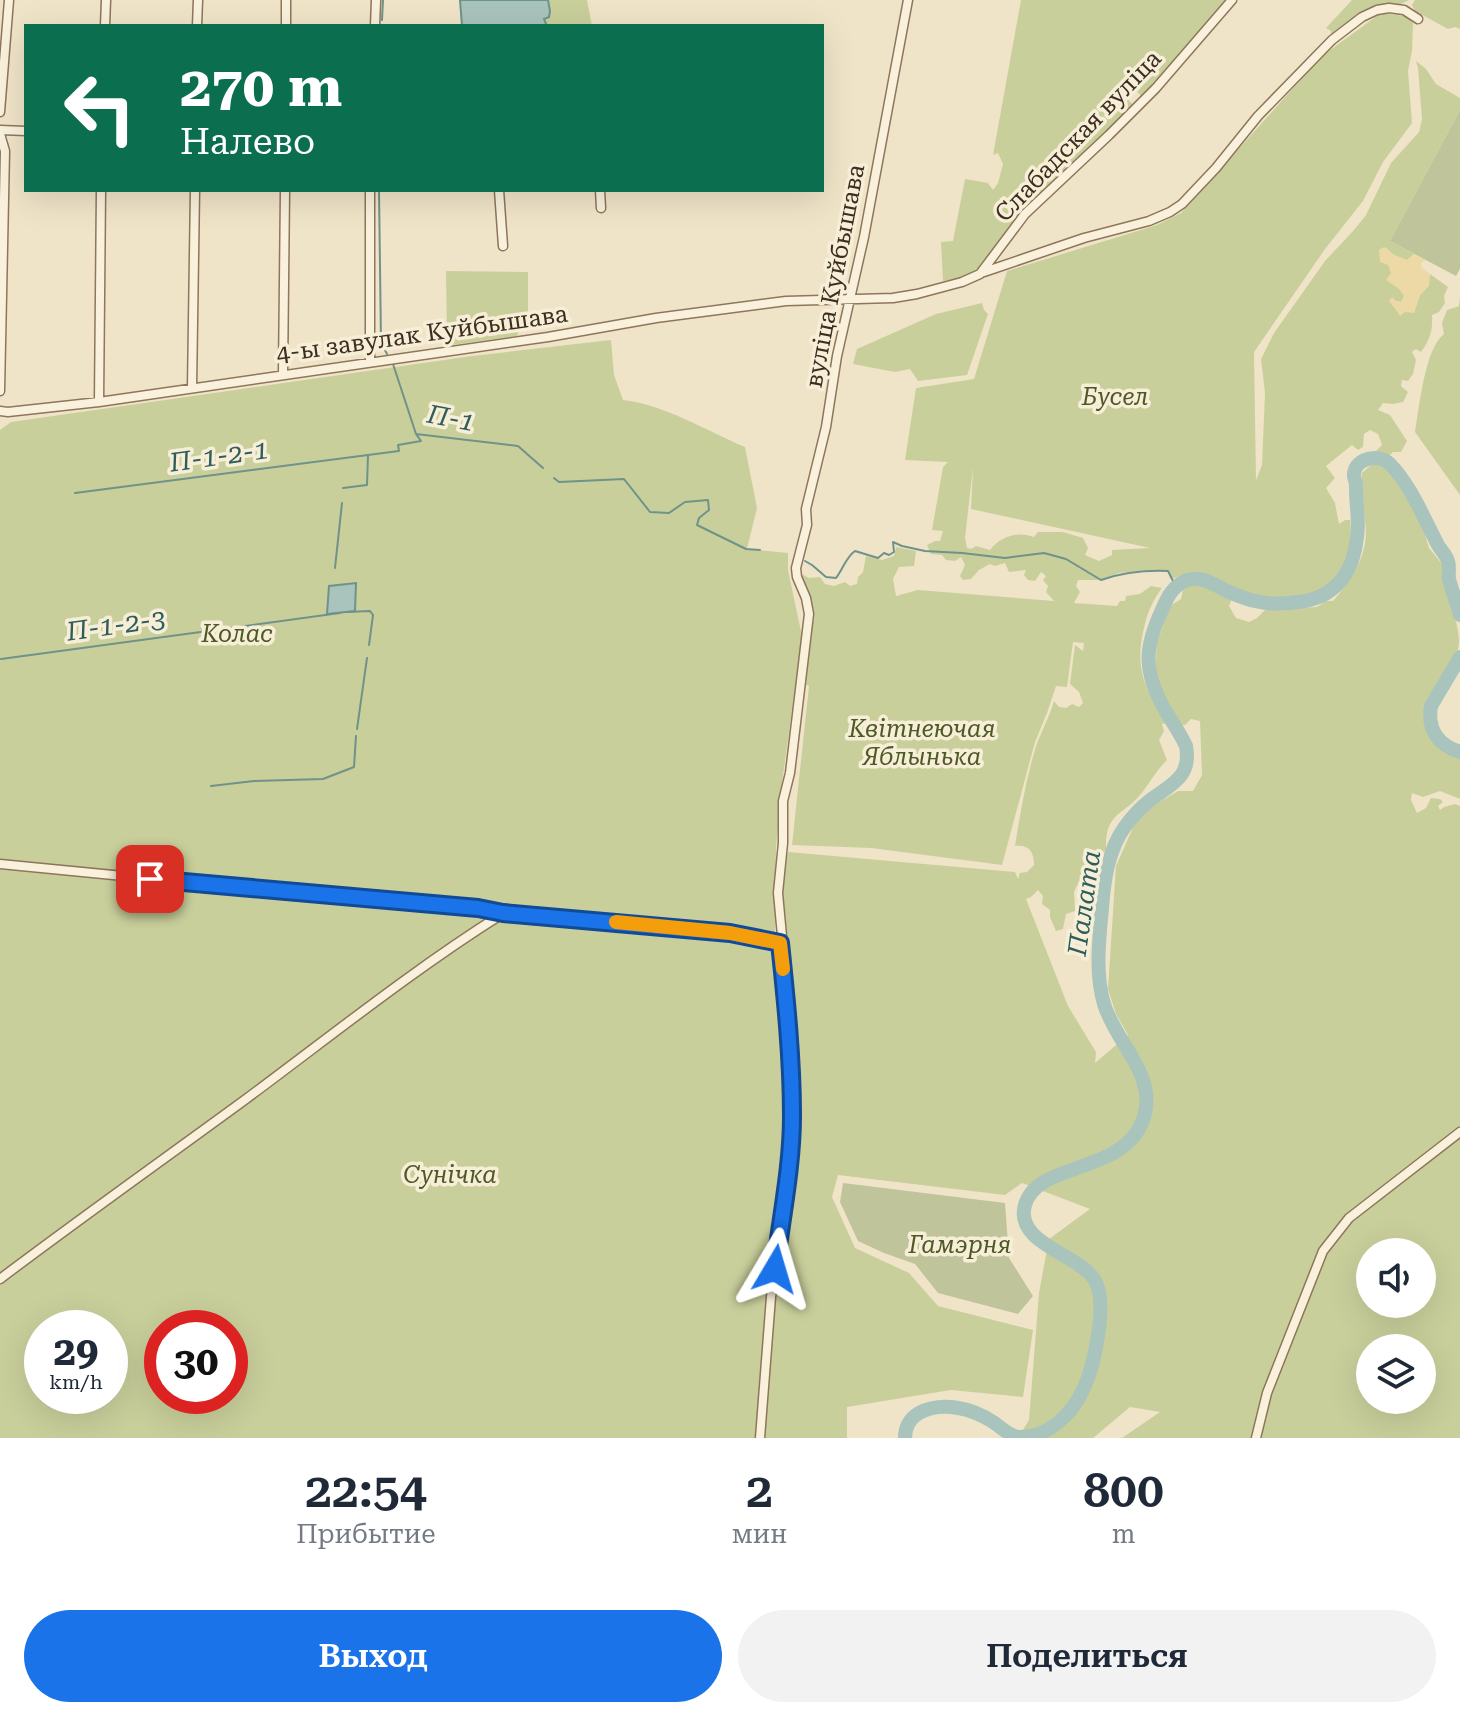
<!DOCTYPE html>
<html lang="ru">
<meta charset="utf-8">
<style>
body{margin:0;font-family:"Roboto Serif",serif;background:#f2f2f3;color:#1f2937;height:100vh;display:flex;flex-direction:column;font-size:30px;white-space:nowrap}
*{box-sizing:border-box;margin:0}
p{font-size:26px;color:#747a83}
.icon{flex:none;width:44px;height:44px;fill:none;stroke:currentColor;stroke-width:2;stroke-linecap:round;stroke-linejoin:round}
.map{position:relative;height:1438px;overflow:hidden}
.details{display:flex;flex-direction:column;background:#fff;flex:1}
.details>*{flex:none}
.hud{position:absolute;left:24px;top:24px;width:800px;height:168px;border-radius:0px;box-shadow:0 8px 32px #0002;background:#0b6e4f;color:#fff;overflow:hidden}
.fabs{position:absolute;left:1356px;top:1238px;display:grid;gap:16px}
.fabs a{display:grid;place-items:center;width:80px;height:80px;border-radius:50%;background:#fff;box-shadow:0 8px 32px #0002;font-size:40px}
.speed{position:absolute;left:24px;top:1310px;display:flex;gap:16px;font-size:40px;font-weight:700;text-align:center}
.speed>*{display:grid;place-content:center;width:104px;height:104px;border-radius:50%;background:#fff;box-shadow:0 8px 32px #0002;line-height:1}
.speed small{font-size:20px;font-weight:400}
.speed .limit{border:12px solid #d22;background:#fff;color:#111}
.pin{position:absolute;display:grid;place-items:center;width:68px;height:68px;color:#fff;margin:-34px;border-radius:16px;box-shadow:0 4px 12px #0006}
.me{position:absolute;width:88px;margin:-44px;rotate:7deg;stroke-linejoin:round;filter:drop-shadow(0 0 6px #0008)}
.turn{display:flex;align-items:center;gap:28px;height:168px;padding:0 24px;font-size:36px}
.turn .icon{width:104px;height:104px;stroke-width:2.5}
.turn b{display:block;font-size:56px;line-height:68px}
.eta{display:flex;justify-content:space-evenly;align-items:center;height:136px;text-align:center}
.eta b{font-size:48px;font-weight:600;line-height:56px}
.cta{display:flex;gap:16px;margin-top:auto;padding:16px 24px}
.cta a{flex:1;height:92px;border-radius:48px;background:#1a73e8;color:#fff;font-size:32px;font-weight:600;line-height:92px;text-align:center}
.cta a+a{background:#f2f2f3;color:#1f2937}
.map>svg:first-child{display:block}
.green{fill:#c9cf9b;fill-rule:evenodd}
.sand{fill:#ecd9a5}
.cemetery{fill:#bfc49a}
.water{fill:#a9c4bc;stroke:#6f938a;stroke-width:2}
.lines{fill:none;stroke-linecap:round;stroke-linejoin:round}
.stream{stroke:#6f938a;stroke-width:2}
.river{stroke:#a9c4bc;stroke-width:14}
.minor-casing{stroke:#8d765c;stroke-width:11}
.minor{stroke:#faf1dc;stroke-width:8}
.route-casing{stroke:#114b97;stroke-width:20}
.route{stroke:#1a73e8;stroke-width:14}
.slow{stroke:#f59e0b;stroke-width:14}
.labels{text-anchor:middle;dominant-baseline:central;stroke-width:7;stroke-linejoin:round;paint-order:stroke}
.street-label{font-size:24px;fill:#3d2e20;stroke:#f7eed8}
.park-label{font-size:24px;font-style:italic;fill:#4d5a26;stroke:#f7eed8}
.water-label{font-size:26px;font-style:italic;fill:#2f5d5a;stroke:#f7eed8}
</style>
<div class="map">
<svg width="1460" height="1438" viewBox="0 0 1460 1438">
<rect width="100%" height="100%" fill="#f0e4c8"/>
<path class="green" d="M548,0H587L592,26H547L544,19L549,17L550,11Z
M1021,0H1229L1142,97L1133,87H1130L1126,97L1133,105L1040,196L980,268L960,278L943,281L941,242L953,241L965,179L988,183L993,190L998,183L1003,164L998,153L993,155Z
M1352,0H1409L1399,5H1389L1331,37V31L1326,28Z
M1415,0H1460V29L1455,27L1448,29L1415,11L1412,5Z
M1381,13L1405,16L1413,23L1412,51L1408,71L1412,123L1383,162L1363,201L1325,249L1254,352L1256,480L1262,465L1265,393L1261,359L1274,333L1325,261L1354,230L1366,215L1391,163L1419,132L1422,119L1418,68L1416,61L1426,69L1436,84L1460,98V110L1390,241L1414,254L1407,260L1394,255L1385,247L1391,273L1404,296L1401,302L1396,301L1405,312H1414L1420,295L1428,286L1430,274L1448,287L1444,296L1445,303L1439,312L1432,315C1433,330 1430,340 1421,352L1416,349L1412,352L1416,360L1413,374L1408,381L1402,380L1401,386L1408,392L1403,402L1393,404L1383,403L1378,410L1390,415L1407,441L1401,452H1393L1384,461L1379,460L1375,455L1376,451L1382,445L1378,434L1370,430L1364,434L1363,447L1358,450L1352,445L1326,466L1335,478L1326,488L1335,503L1339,524L1345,520H1350C1357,586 1306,612 1247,595C1239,593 1231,589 1224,586C1216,582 1210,575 1202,573C1190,571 1182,575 1172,579L1168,571L1144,570L1119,573L1101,580H1078L1076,586L1080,592L1074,603L1117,606L1120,601H1125L1126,596L1140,594L1151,586L1162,588C1153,600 1147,613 1144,628C1134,669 1145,689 1167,723L1162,724L1164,731L1159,740L1167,760C1157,770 1152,779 1144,790C1125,817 1105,809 1106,850L1097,858L1094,876L1079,881L1074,892L1075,911L1066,914L1063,929L1056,931L1050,917V910L1042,904L1043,896L1038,890L1031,897L1026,899L1068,1006L1096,1052L1095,1063L1128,1035L1116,1014L1108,989L1116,866L1135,823L1151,807L1178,791H1193L1202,775L1200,721L1191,719L1185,725L1178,724L1161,691L1155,669L1157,643L1170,606L1181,599L1183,590L1191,585H1206L1232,598L1229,606L1236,618L1249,622L1257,618L1265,610L1317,607L1326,601H1333C1350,582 1366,558 1366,532C1365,512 1360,493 1362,473L1371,465L1377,464L1389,470L1399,483L1422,524L1429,548L1442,564C1441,591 1460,618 1459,643C1456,674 1418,693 1426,727C1429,744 1444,753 1460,758V799L1440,791L1423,797L1412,793L1411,800L1417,813L1426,808L1431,798L1440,799L1443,802L1438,806L1440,810L1444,807L1455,804L1460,806V1438H1122L1160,1412L1130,1407L1093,1438H1018L1029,1420L1039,1293L1049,1239L1090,1209L1022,1183L1005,1195L838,1175L832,1197L855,1248L909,1273L938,1306L1033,1330L1023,1397L951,1390L847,1407V1438H0V868L666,934L736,939L785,948L788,945L782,881L788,852L1015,872L1018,879L1020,873L1027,872L1034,865C1034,852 1029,844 1015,846C1020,815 1025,784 1034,753C1039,735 1049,719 1054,701L1059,707L1066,708L1072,704L1079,707L1083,703L1079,692L1070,684L1075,645L1083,651L1084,643L1073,642L1067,687L1056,686L1047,713L1035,742L1002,865L871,848L792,845L809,686L804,684L811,622H814C816,603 806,592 802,574L809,578L820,577L825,584L834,586L845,582L850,586L857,584L858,577L863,572L866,556L882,560L894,556L896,547L916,551L914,566L899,567L893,579L896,596L918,590L1054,601L1046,592L1048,586L1043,580L1046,576L1041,572L1035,581L1028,580L1024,575L1026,570L1009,572L1005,563L995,566L990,564L979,570L971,579L963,580L960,576L965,565L961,557L955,561L946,560L942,555L931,554L927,545L935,541H940L943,531L932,530L943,467L948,462L905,460L916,388L974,379L1007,271L1157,225L1181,213L1322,56ZM973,467L971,509L1150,548L1112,550V555L1099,561L1085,555L1088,548L1083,538L1063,532H1038L1034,537C1018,531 1001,536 990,550L976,546L971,549L967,548L965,538ZM1370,1252H1422V1304H1370ZM42,1328H110V1396H42ZM162,1328H230V1396H162ZM1370,1348H1422V1400H1370Z
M446,271L528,272V318L517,323L519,330L517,336L451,345L447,341Z
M1460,296V495L1415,432C1419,408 1425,348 1444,334L1442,323L1447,310L1459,306Z
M982,303L984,310L988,314L967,375L918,381L910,369L895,372L853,364L857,349L936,314Z
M611,340L614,375L623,400C663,404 707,431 745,447L757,508L747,549L788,553V570L802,636L782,783L776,848L775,936L638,919L462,902L214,881L0,860V430L11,422L472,356Z"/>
<path class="sand" d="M1384,247L1394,255L1407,260L1414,254L1425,260L1421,263L1422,268L1430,274L1429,286L1420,295L1414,313L1405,312L1400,316C1397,310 1393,307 1389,301L1392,297L1396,301L1401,302L1404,296L1399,289L1386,280L1391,273L1388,265L1380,262L1379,250Z"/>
<path class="cemetery" d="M1460,110V269L1456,276L1390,241Z
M843,1183L1005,1203L1009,1258L1033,1296L1018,1314L938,1293L915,1264L884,1253L858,1241L840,1202Z"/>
<path class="water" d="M460,0H548L550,11L549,17L544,19L547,26H462Z
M356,583L355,611L327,614L329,586Z"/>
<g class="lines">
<path class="stream" d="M382,20L383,0
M379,190L381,342L387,354
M393,364L416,434L518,446L543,468
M554,478L559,482L624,479L650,512L669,513L685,502L708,500L709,510L699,518L697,525L746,549L760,550
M343,488L367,485L368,455L399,451L398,445L421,441L416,434
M75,493L368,455
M805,561L812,565L826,577L836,578C843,569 846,557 855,551L878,558L884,553L889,555L894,552L893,542L902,546L925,551L962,553L1005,558L1044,553L1066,559L1101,580C1124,572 1144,570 1168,571L1176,587
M335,568L342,503
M347,612L370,611L373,615L369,645
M1,659L340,613
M357,729L367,658
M211,786L254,781L323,779L354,767L356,736"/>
<path class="river" d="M1460,657L1431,706C1427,730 1438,745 1460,752
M905,1438C905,1427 909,1419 919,1413C942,1401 972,1408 993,1422C1001,1427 1009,1436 1019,1437C1048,1438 1072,1414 1083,1390C1094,1367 1109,1301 1094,1279C1078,1254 1014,1243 1025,1205C1037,1161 1123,1175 1143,1120C1159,1076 1116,1044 1104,1004C1095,973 1099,940 1102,908C1104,881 1108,851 1124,828C1131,818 1139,809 1149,801C1170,785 1192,778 1186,746C1180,733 1172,722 1165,710C1140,666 1146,644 1166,601C1172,588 1184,577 1199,579C1209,580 1218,587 1227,591C1236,595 1245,599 1255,601C1269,605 1283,604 1298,602C1335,598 1353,574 1357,537C1360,520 1355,501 1356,483C1346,462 1376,450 1390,464C1412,487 1423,517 1438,545C1441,550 1446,555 1448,561C1450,566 1448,573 1449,579C1452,591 1457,603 1460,615"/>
<defs>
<path id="minor" d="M105,26L106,0
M197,26L198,0
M286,26V0
M375,26L376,0
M0,112L9,0
M0,130L26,131
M0,134L5,151L0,391
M370,190V361
M499,190L503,246
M600,190L601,208
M984,272L1084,238L1149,221L1170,212L1182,204L1216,168L1258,116L1332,40L1362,17L1377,10L1389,8L1404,10L1418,19
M283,374L285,190
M192,388L195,190
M99,402L101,190
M0,411L8,412L99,402L548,337L656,318L786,301L893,298L917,294L962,282L980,274L1025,214L1109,135L1156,88L1232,0
M0,864L329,896L478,908L503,913L730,933L780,943
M0,1279C81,1218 164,1159 246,1099C331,1036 413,970 502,914
M760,1438L771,1297L790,1159L792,1116L789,1034L780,943L782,936L778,893L783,843V801L790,773L809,614L806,598L797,577L796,568L807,525L806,509L826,427L837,356L864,237L908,0
M1256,1438L1267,1393L1323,1251L1349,1218L1460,1132"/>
</defs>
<use href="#minor" class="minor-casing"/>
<use href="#minor" class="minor"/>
</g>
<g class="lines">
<defs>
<path id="route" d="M150,879L478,908L503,913L730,933L780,943C786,1000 792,1058 792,1116C792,1167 781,1218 775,1269"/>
</defs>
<use href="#route" class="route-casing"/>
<use href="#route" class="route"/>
<path class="slow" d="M616,922L730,933L780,943L783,969"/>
</g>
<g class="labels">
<g class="street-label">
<text transform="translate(1078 136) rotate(-46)">Слабадская вуліца</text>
<text transform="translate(835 276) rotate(-79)">вуліца Куйбышава</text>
<text transform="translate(422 334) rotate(-8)">4-ы завулак Куйбышава</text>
</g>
<g class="park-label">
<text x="1115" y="397">Бусел</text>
<text x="237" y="634">Колас</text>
<text x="922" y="729">Квітнеючая<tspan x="922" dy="28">Яблынька</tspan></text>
<text x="450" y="1175">Сунічка</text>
<text x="960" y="1245">Гамэрня</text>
</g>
<g class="water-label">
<text transform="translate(451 418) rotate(11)">П-1</text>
<text transform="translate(219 456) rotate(-8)">П-1-2-1</text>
<text transform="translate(116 625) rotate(-8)">П-1-2-3</text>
<text transform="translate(1084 903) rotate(-82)">Палата</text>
</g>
</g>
</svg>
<div class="fabs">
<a><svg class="icon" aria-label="sound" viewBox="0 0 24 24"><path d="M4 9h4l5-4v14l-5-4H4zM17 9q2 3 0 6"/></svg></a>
<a><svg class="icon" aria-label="layers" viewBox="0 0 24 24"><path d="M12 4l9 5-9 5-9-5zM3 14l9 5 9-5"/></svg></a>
</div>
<div class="speed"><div>29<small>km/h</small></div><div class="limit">30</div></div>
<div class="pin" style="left:150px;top:879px;background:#d93025"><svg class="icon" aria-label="arrive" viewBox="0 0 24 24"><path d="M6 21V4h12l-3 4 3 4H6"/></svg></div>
<svg class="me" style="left:775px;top:1269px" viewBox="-20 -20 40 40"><path d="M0-17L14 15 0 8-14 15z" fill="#1a73e8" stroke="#fff" stroke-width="4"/></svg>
<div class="hud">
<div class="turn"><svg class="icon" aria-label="left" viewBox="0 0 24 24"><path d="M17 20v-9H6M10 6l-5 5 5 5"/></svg><div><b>270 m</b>Налево</div></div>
</div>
</div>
<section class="details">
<div class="eta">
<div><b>22:54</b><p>Прибытие</p></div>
<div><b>2</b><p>мин</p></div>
<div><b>800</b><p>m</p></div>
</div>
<div class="cta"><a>Выход</a><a>Поделиться</a></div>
</section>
